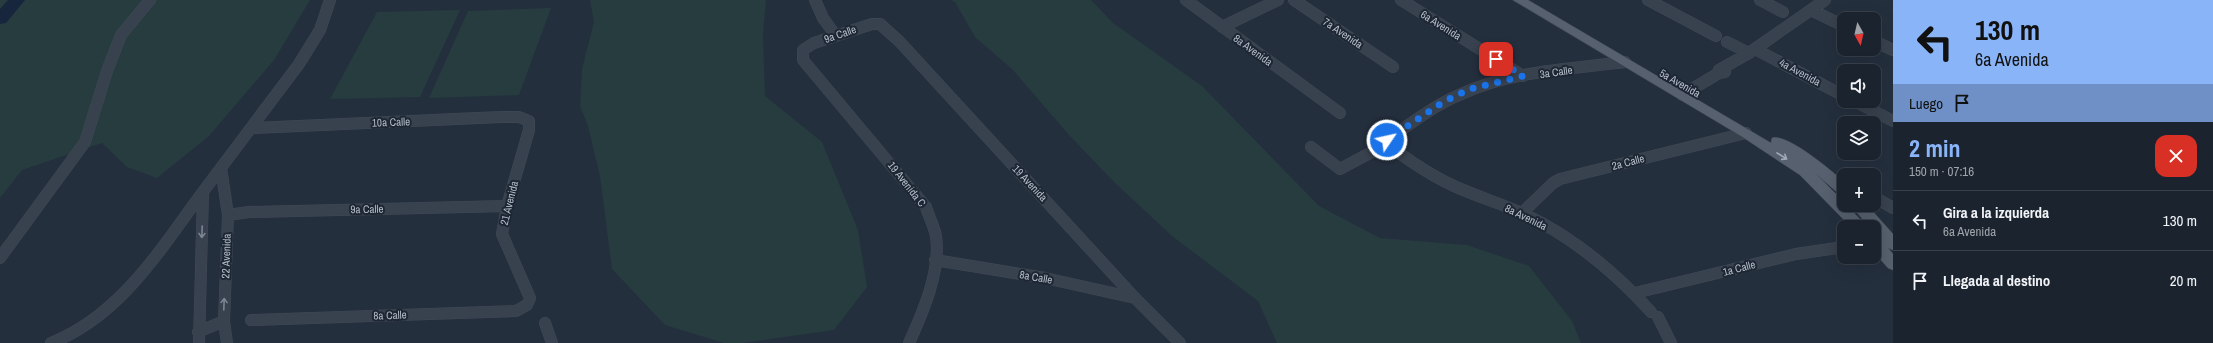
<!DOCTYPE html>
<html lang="es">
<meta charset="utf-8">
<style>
body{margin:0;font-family:"Archivo Narrow",sans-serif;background:#282f3a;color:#f1f3f6;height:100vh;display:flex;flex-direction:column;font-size:15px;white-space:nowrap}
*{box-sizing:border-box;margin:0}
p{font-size:13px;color:#a0a4aa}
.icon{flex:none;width:22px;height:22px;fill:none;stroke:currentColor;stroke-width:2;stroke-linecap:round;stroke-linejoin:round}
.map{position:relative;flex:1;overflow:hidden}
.details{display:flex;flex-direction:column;background:#1b232e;width:320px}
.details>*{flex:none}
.hud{background:#8ab4f8;color:#111;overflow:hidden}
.needle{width:26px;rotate:172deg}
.controls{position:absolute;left:1837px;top:12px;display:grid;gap:8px}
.controls a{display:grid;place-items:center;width:44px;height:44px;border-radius:8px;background:#1b232e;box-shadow:0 4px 16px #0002,0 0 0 1px #39404a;font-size:20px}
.pin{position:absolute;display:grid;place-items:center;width:34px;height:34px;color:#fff;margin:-17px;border-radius:8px;box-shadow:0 2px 6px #0006}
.me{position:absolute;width:44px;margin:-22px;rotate:56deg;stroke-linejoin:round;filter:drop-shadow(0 0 3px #0008)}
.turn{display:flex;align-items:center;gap:14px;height:84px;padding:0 16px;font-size:18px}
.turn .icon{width:52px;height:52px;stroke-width:2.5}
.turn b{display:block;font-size:28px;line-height:34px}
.then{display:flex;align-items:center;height:38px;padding:0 16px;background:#0003;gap:8px;font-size:15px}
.round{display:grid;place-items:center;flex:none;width:42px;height:42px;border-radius:12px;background:#282f3a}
.head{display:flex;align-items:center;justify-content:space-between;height:68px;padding:0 16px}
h1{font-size:24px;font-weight:700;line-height:30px;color:#8ab4f8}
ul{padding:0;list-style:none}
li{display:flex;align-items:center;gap:12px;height:60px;padding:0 16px;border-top:1px solid #39404a}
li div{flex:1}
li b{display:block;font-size:15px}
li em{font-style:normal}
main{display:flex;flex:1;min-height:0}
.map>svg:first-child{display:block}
.green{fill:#263c3f}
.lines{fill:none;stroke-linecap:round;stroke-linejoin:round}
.river{fill:#17263c;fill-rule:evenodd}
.minor-casing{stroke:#414a57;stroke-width:12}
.major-casing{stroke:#414a57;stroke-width:1}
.minor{stroke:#38414e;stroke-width:11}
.major{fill:#56606e;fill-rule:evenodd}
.oneway{stroke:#a1aab7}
.oneway2{stroke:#7c8592}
.route{stroke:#1a73e8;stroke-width:7;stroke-dasharray:0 12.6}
.labels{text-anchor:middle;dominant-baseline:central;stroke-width:4;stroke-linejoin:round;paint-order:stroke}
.street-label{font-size:11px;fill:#b4bcc9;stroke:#1d2633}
</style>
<main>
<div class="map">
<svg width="1893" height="343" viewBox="0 0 1893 343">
<rect width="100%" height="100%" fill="#242f3e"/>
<path class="green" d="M0,0H310L274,60L209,136L157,178L127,167L102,143L22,170L0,198Z
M590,0H766L763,35L765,96L822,142L858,230L867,287L834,330L743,343H724L665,325L612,269L600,176L588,126L580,106L582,69L594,22Z
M950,0H1091L1113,23L1202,86L1319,206L1380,238L1467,245L1529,266L1572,321L1581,343H1277L1258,301L1172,236L1114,182L1068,134L1013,70L975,37L955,2Z
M551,8L519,95L429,98L468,11Z
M460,10L420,97L330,99L377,12Z"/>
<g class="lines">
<path class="river" d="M8,0H25L6,23L0,24V9Z"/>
<defs>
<path id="minor" d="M815,0L823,18L836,36
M1186,0L1340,113
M1294,0L1393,67
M1401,0L1523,76
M1648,0L1716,36
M1760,0L1783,12
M1811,10L1844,26
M1222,27L1278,0
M1874,41L1893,50
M1727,42L1749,53
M1755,49L1844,96
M1719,73V70L1749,53L1825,0
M1682,95L1719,73L1725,72
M1854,101L1893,121
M1387,144C1408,160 1430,175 1454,186C1476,196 1499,203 1522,213C1571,236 1615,272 1651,312
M1387,144V140C1410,124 1433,106 1459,95C1510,71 1570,69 1625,62
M1311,147L1340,169L1387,144
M221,168L228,215L224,321L227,343
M1874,197L1893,208
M1522,213L1553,183L1560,179L1746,133
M228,215L249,212L507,206
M0,258L85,142L107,71L121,35L150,0
M935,260L1045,278L1135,298
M1635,293L1796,254L1844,247
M1658,317L1671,343
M251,320L516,311L527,305L530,298L502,234L507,206L529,130V121L519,117H501L252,128
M545,323L552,343
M198,332L224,321
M51,343C120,316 160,250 202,193C234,150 267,107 299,64L320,30L330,0
M199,343L203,193
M909,343C923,312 941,271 936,236C934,226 929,217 926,207L803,60V50L814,43L872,24H880L899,41L1135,298L1180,343"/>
<path id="major" d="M1513,0H1528L1771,143L1772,138C1787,133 1832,171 1844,182V195L1839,194L1815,173L1844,202V205H1847L1867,227H1851L1800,175L1741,136Z
M1851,205H1867L1893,234V250L1888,248L1893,254V270L1888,268L1874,252V236L1879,238L1874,233V227H1869Z"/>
</defs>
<use href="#minor" class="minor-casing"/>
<use href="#major" class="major-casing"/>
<use href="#minor" class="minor"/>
<use href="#major" class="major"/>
</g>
<defs><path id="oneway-shaft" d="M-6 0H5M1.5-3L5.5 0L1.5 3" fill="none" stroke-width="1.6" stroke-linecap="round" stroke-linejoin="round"/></defs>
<use class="oneway" href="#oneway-shaft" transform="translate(1782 156) rotate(32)"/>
<g class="oneway2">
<use href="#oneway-shaft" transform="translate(202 232) rotate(92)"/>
<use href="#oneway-shaft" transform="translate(224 304) rotate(-88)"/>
</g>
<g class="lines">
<path class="route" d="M1387,140L1443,102L1470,89L1523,76L1496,59"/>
</g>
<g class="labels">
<g class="street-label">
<text transform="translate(1441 25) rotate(32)">6a Avenida</text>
<text transform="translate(1343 33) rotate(34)">7a Avenida</text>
<text transform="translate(840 34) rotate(-19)">9a Calle</text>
<text transform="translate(1253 50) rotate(36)">8a Avenida</text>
<text transform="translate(1556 72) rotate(-8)">3a Calle</text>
<text transform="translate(1800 72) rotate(28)">4a Avenida</text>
<text transform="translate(1680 83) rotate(30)">5a Avenida</text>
<text transform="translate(391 122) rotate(-2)">10a Calle</text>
<text transform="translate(1628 162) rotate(-14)">2a Calle</text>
<text transform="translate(1030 183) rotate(47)">19 Avenida</text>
<text transform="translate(907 184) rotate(52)">19 Avenida C</text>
<text transform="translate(509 203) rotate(-76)">21 Avenida</text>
<text transform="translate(367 209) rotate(-1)">9a Calle</text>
<text transform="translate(1526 217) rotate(26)">8a Avenida</text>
<text transform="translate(226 256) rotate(-88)">22 Avenida</text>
<text transform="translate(1739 268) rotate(-14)">1a Calle</text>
<text transform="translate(1036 277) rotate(10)">8a Calle</text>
<text transform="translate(390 315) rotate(-2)">8a Calle</text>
</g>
</g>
</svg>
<div class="controls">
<a><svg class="needle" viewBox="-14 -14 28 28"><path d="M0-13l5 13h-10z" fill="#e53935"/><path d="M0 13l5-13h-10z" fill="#a0a4aa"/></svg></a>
<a><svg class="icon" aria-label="sound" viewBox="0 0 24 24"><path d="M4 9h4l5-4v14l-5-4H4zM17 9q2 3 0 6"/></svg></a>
<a><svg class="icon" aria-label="layers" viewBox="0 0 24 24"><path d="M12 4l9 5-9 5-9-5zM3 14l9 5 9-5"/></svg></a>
<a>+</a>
<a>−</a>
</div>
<div class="pin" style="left:1496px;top:59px;background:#d93025"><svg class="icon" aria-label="arrive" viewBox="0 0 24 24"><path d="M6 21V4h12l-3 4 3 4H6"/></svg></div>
<svg class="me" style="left:1387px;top:140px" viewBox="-20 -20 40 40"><circle r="17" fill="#1a73e8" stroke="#fff" stroke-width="3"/><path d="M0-11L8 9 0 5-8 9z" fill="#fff"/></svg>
</div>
<section class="details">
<div class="hud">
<div class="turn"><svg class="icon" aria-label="left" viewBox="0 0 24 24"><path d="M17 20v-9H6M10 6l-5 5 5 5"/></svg><div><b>130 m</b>6a Avenida</div></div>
<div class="then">Luego<svg class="icon" aria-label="arrive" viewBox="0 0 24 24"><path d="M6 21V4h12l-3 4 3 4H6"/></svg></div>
</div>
<div class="head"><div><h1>2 min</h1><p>150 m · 07:16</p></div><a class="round" style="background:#d93025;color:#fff"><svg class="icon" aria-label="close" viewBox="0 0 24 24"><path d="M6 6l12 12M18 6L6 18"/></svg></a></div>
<ul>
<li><svg class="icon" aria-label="left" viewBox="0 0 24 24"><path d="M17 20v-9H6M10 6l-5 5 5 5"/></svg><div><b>Gira a la izquierda</b><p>6a Avenida</p></div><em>130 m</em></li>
<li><svg class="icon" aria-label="arrive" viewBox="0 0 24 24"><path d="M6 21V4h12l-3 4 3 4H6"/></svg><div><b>Llegada al destino</b></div><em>20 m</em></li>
</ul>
</section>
</main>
